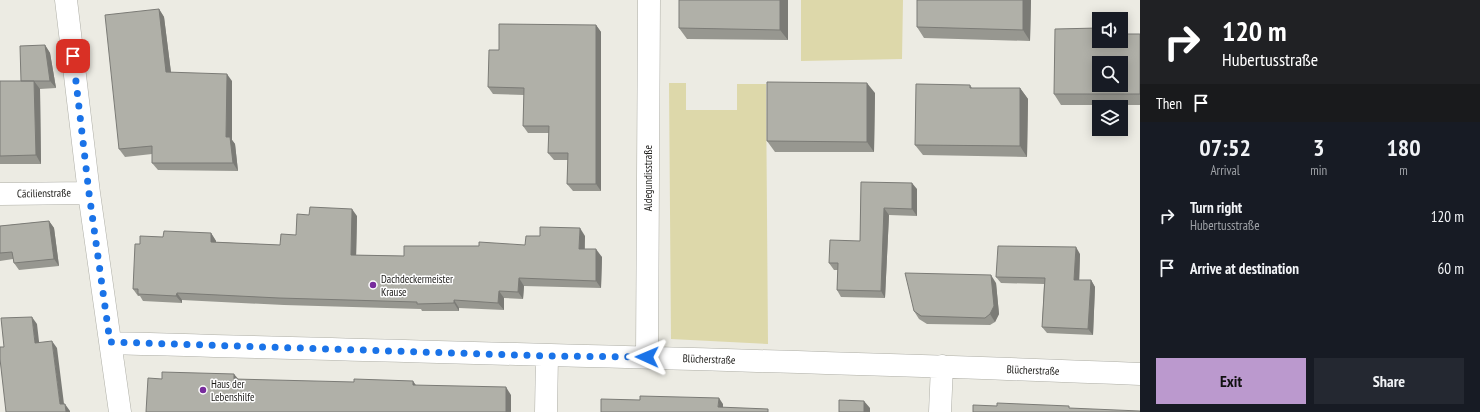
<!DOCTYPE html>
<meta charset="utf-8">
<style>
body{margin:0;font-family:"PT Sans Narrow",sans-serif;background:#242831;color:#f1f3f6;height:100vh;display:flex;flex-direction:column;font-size:15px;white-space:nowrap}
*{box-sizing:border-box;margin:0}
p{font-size:13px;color:#9ea1a6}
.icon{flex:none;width:22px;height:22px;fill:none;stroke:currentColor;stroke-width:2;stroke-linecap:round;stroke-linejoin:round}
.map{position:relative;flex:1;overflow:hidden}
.drawer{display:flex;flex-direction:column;background:#171b24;width:340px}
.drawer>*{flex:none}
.top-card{background:#202124;color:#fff;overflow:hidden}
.buttons{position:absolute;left:1092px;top:12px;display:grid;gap:8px}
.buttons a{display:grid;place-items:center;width:36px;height:36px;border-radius:0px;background:#171b24;box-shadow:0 2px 10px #0003;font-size:20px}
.pin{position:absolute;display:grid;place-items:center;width:34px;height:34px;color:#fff;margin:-17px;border-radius:8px;box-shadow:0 2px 6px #0006}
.me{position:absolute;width:44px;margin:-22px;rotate:271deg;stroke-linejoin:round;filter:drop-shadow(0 0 3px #0008)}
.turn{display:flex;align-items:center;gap:14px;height:84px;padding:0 16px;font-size:18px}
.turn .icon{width:52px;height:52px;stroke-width:2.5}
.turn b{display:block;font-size:28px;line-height:34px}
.then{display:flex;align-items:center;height:38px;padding:0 16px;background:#0003;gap:8px;font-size:15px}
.eta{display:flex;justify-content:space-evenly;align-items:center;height:68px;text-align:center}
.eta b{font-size:24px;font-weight:700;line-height:28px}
.action{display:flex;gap:8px;margin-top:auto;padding:8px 16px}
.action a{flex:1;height:46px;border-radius:0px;background:#bb99ce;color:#111;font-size:16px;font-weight:700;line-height:46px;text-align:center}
.action a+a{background:#242831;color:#f1f3f6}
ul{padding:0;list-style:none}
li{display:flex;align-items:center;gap:12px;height:52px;padding:0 16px}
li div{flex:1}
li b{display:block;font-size:15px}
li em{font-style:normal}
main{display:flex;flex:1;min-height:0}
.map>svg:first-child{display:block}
.green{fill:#ddd8aa}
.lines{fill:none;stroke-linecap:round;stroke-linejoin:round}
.minor-casing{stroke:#aeaea6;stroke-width:23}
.minor{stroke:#fff;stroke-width:22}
.wall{fill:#979790}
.shaded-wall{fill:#7b7b76}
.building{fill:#b0b0a8;stroke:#7b7b76;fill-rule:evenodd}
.route{stroke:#1a73e8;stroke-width:7;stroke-dasharray:0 12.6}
.poi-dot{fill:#782c9d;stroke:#fff;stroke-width:1.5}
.labels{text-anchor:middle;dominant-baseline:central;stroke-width:3;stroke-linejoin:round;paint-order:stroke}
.street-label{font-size:11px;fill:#1a1916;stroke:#fff}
.poi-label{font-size:11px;fill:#1a1916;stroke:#fff;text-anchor:start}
</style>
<main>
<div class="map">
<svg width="1140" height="412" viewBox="0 0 1140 412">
<rect width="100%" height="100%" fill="#ecebe3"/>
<path class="green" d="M801,0H903L902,59L801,61Z
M669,83H686V110H737V84H766L768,344L671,339Z"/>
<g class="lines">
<defs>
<path id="minor" d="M66,0L89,193L120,412
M0,194L89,193
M111,343C454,353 797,360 1140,374
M647,357L649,0
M546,412L547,356
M940,412L942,366"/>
</defs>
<use href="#minor" class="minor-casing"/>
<use href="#minor" class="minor"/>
</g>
<path class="wall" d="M788,0V40L687,39L679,28Z
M1031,0L1030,41L924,38L917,27Z
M159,9L164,17L171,73L232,81V140L235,144L238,171L158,170L152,163V154L125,157L119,149Z
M596,25L601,32V191H573L567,184L568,160H554L548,153L549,133H528L523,126L524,95L493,94L488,87L499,50Z
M1140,34V105H1061L1054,94L1099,41Z
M45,45L50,53L56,88L40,89L41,164H0V81H21Z
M970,85L972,88H1020L1028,99L1027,157L923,155L915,145Z
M875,93L874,152H775L767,141Z
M861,182L917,189V216L889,215L885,298L841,297L837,290L838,270H834L829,263L860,241Z
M357,216L356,255L404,256L479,246L525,245L540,236H585V249L602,257L601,288L524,286L523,299L504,298V310L459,308V311H422L421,309L284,305L182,300V303L143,301L140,296H138L133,289L140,244L163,237L211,233L216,241V242L280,245L296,235Z
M49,221L54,228L59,266L19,270L14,263L13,259L0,261V226Z
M1080,254L1079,280H1091L1095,287L1093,335L1047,333L1042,327L1044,284L1001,283L996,277Z
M996,283L999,314L995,322L990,325L927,324L919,319L914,311Z"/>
<path class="shaded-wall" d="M780,0H788V40L780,30Z
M1023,0H1031L1030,41L1023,30Z
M159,9L164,17L172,80L166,72Z
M596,25L601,32V191L596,184Z
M45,45L50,53L56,88L50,81Z
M227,74L232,81V140L235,144L238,171L233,163L226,137Z
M34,81L40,89L41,164L36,155Z
M867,83L875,93L874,152L867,142Z
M1020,88L1028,99L1027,157L1020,146Z
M912,183L917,189V216L912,209Z
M884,208L889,215L885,298L881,291Z
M352,209L357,216L356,262L351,255Z
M49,221L54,228L59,266L54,259Z
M580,228L585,236L584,256L579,249Z
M211,233L216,241V249L211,242Z
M1076,247L1080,254L1079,286L1074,280Z
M596,249L602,257L601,288L596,281Z
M991,275L996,283L999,314L995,322L990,314Z
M519,278L524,286L523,299L518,292Z
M1091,280L1095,287L1093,335L1088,329Z
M499,291L504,298V310L498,303Z
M177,293L182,300V303L176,296Z
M454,300L459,308V311L454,303Z
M32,317L37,324L40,350L35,343Z
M52,341L57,348L65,412L60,404Z
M234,374L240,381L234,379Z
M413,381L418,388L413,385Z
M506,387L511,395V412H506Z
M719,398L723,404V412L718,407Z
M864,401L870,408V412H864Z
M65,404L70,411V412H66Z"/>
<path class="building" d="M679,0H780V30L679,28Z
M917,0H1023V30L917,27Z
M159,9L166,72L227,74L226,137H230L233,163H152V146L119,149L105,15Z
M499,24L596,25V184H567L568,153H548L549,126H523L524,88L488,87L489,50H499Z
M1099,28V41H1121V34H1140V94H1054L1055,29ZM1099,63H1121V85H1099Z
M45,45L50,81H21L20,46Z
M0,81H34L36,155L0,156Z
M767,82L867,83V142L767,141Z
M916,84L970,85V88H1020V146L915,145Z
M861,182L912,183V209L884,208L881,291L837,290L838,263H829L830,240L860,241Z
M310,207L352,209L351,255L404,256V246H479V242L525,245L526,236H540V227L580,228L579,249H596V281L519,278L518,292L499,291L498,303L454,300V303L417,304V302L279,298L177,293L176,296L138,294V289H133L135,244H140V236L163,237L164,231L211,233V242L280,245L281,234L296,235L297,214L309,215Z
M49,221L54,259L14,263L12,252L0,253V226Z
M998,246L1076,247L1074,280H1091L1088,329L1042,327L1045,278L996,277Z
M905,273L991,275L994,306L990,314L985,318L921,316L914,311Z
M32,317L35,343L52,341L60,404H65L66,412H6L0,359V347H4L1,318Z
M162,372L234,374V379L354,382V379L413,381V385L506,387V412H146L148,378L162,379Z
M640,396L719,398L718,407L768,409V412H601V399L640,400Z
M839,400L864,401V412H839Z
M997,403L1069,406V408L1140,411V412H973V405L997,406Z"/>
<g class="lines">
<path class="route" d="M73,56L89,193L110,342L547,356L647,357"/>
</g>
<g class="poi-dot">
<circle cx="373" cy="285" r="4"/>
<circle cx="203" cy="390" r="4"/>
</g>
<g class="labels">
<g class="street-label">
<text transform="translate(648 178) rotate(-90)">Aldegundisstraße</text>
<text transform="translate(44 193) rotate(-1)">Cäcilienstraße</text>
<text transform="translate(709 359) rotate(2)">Blücherstraße</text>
<text transform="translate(1033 370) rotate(2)">Blücherstraße</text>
</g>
<g class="poi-label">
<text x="381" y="279">Dachdeckermeister<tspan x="381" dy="13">Krause</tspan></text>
<text x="211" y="384">Haus der<tspan x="211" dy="13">Lebenshilfe</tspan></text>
</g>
</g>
</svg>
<div class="buttons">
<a><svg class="icon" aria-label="sound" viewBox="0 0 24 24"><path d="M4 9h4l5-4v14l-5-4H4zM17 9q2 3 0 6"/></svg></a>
<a><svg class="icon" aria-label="search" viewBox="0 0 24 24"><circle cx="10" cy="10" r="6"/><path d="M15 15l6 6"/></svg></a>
<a><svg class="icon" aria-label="layers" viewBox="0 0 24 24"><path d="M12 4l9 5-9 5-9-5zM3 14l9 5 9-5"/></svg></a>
</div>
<div class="pin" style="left:73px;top:56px;background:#d93025"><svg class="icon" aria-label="arrive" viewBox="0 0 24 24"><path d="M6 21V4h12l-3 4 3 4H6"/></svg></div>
<svg class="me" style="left:647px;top:357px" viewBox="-20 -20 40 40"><path d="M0-17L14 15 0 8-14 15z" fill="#1a73e8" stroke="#fff" stroke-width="4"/></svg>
</div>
<section class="drawer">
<div class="top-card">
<div class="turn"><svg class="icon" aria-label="right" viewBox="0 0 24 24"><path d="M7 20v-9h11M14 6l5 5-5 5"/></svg><div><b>120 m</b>Hubertusstraße</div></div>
<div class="then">Then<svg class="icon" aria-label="arrive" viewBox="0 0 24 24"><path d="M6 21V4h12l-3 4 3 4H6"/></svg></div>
</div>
<div class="eta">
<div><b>07:52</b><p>Arrival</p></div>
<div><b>3</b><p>min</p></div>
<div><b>180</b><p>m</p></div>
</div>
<ul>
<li><svg class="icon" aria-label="right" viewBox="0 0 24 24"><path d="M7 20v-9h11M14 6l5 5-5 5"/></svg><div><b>Turn right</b><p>Hubertusstraße</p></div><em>120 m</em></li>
<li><svg class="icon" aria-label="arrive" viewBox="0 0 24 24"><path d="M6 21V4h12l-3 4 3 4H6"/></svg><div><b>Arrive at destination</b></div><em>60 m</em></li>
</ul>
<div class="action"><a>Exit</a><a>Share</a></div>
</section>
</main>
